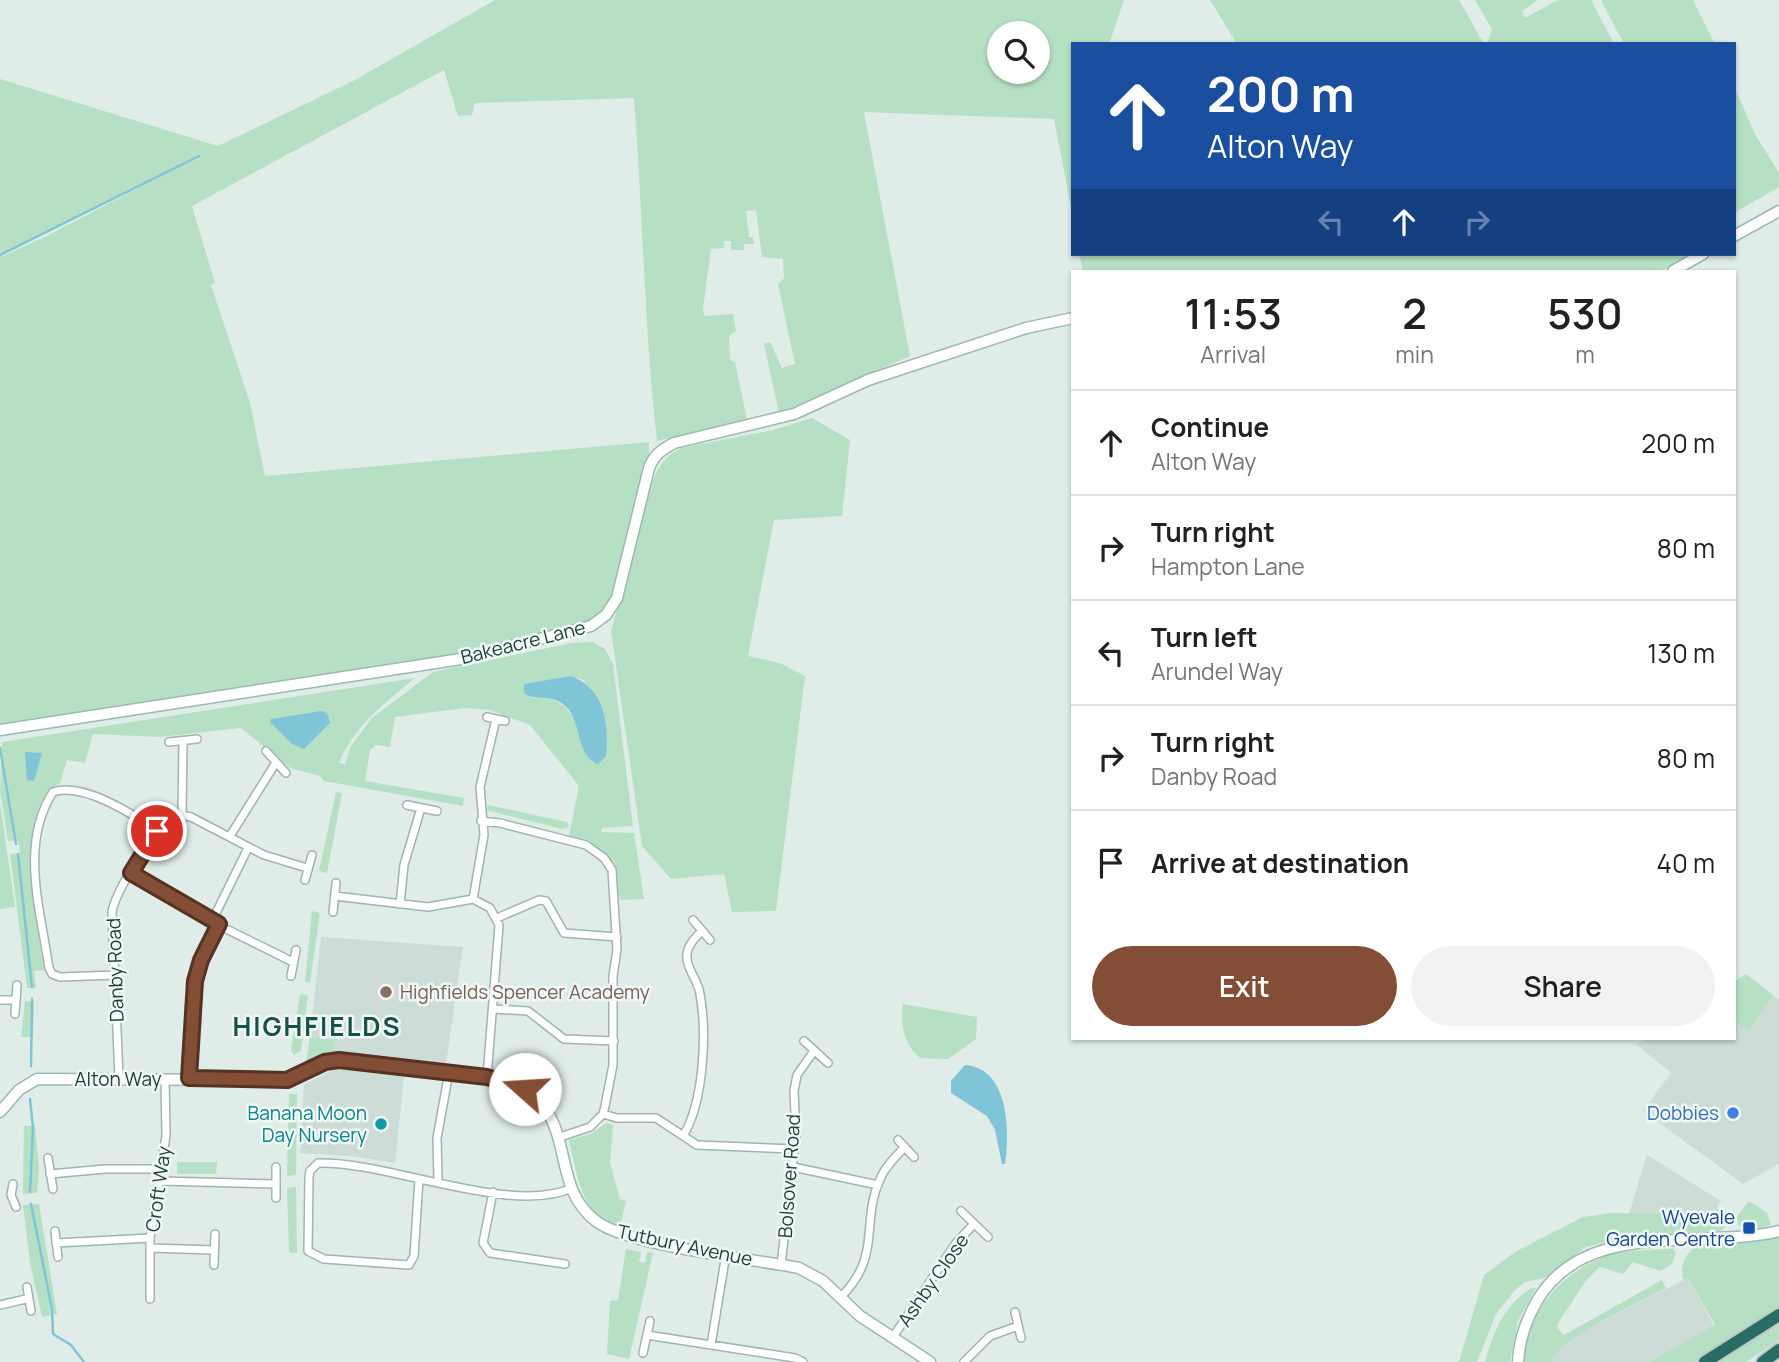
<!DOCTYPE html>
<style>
body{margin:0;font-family:Manrope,sans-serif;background:#f2f2f2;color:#202124;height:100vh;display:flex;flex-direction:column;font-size:26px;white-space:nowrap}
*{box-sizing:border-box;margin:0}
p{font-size:23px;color:#757577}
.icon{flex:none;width:38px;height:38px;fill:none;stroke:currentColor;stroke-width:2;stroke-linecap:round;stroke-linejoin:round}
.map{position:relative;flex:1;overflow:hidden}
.side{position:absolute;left:1071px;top:270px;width:665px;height:770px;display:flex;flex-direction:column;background:#fff;border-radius:0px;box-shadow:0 2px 5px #0004}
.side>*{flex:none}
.top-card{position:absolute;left:1071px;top:42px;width:665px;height:214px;border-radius:0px;box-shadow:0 2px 5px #0004;background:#1a4fa0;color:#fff;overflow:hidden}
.tools{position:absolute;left:987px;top:21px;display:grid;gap:14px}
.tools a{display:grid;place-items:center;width:63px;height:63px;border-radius:50%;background:#fff;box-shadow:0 2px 5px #0004;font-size:35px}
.pin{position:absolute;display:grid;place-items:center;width:60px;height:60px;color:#fff;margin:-30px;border:4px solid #fff;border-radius:50%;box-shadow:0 2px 7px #0007}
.me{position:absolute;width:77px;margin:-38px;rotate:289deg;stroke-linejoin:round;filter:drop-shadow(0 0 5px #0008)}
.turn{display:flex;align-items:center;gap:24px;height:147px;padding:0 21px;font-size:32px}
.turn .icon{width:91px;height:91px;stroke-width:2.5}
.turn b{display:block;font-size:49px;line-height:60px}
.lanes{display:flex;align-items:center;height:66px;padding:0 21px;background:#0003;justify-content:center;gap:35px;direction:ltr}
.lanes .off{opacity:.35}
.eta{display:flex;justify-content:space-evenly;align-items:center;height:119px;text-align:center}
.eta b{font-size:42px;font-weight:600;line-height:49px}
.action{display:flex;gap:14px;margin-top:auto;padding:14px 21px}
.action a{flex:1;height:80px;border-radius:42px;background:#844d35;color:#fff;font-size:28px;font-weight:600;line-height:80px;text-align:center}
.action a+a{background:#f2f2f2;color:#202124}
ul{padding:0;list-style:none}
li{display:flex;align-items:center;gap:21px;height:105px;padding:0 21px;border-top:2px solid #e0e0e0}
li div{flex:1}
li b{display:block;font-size:26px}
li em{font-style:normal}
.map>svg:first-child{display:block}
.built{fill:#cddcd6}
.green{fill:#b5e0c3;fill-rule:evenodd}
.water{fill:#80c4d8}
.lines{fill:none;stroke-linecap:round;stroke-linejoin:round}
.stream{stroke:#80c4d8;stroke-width:2.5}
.street-casing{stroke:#a1b4af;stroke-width:10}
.secondary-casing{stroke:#9cb9b0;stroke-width:13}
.highway-casing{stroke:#c0c9c7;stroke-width:16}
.street{stroke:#fff;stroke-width:7}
.secondary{stroke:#fff;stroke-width:10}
.highway{stroke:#276d63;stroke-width:12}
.route-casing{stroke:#563222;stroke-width:18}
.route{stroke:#844d35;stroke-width:12}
.education-dot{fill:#8d6e63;stroke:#eff8f4;stroke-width:2.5}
.shop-dot{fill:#3f7fe0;stroke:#eff8f4;stroke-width:2.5}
.culture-dot{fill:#0f9aa8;stroke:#eff8f4;stroke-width:2.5}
.transit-dot{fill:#1a4fb4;stroke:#eff8f4;stroke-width:2.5}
.labels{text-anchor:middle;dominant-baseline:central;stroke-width:5;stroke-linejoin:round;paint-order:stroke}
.street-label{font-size:19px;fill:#1e3d37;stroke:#eff8f4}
.education-label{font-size:19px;fill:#785e54;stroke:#eff8f4;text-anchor:start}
.culture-label{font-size:19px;fill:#0d838f;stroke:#eff8f4;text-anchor:end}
.shop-label{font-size:19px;fill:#366cbe;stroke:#eff8f4;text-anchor:end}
.transit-label{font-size:19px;fill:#164399;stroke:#eff8f4;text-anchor:end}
.district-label{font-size:26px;font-weight:bold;letter-spacing:2px;fill:#185147;stroke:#eff8f4}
</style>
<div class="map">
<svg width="1779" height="1362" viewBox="0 0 1779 1362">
<rect width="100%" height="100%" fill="#dfece7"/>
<path class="built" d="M321,937L463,947L446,1063L333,1052L334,1040L310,1037Z
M1746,974L1779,1000V1164L1743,1184L1643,1111L1671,1073L1636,1044L1649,1038H1734V982Z
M345,1068L404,1076L395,1163L350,1156L300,1153L304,1085L328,1072Z
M1647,1155L1721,1201L1713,1214H1629Z
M1688,1278L1714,1326L1649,1362H1552L1556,1353L1586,1329Z"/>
<path class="green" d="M495,0H1124L1109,44H1073V217L1054,119L864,112L910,356L779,413L764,344L770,342L782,368L795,364L778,284L784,278L783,259L762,257L756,210L746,211L749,237H753L754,244H744V250H731V241H724V248L711,249L703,309L704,316L733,314L736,331L729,336L730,360L735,362L747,420L657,441C644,327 643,212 634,98L475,103L472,115L458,116L444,70L192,206L215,283L211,285L250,403L265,476L649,442V468L617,598L599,621L488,653L0,730V257L47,236L206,152L0,254V79L218,146L353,81ZM999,33H1038V72H999Z
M1210,0H1459L1484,44H1237Z
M1475,0H1538L1522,11L1525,18L1558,0H1591L1614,44H1487L1492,29Z
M1601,0H1693L1715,44H1624Z
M1734,86L1756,136L1779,173V187L1734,213Z
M1079,254H1686L1687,256L1661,271H1083Z
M812,418L850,440L842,516L774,520L748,656L780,663L805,676L776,911L732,912L724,874L671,879L642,846L611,631L650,487C657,469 664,456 682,448L773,430Z
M592,642L605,649L613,664L633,826L602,828L601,832L634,833L644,899L620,900C613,858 611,850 569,837L579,786L530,725L490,710L465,708L395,717L390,747L376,745L370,750L365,781L464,798L463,806L324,781L320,776L290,768L241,728L160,737L93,734L85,763L67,760L60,783C12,806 36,928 45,970L34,971L36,988H27L10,854L20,853L18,841H8L0,790L2,742L415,678C384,704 355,725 339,763L345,764L351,746L372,718L433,672L572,643ZM571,676L583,680L592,690L578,723C564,704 555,695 530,698Z
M336,792L342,793L327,873L319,871Z
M0,803L15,907L0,909Z
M488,805L567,822L569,827L562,829L486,810Z
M312,911L320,913L310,983L305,982Z
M1746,974L1773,995L1748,1031L1734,1021V982Z
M300,994L308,995L301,1051L294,1055L291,1050Z
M25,1001L34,1002L33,1037H21Z
M903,1004L977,1017L976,1039L948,1059L920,1058C904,1045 900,1024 903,1004Z
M310,1037L334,1040L333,1052L306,1062Z
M289,1094H297L296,1175L287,1176Z
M606,1123L613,1125L610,1163L620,1199L626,1201L620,1227C581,1218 577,1173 569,1140L591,1134Z
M24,1126H35L39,1168L37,1193L23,1194Z
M177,1162H217L216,1174H177Z
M296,1187L297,1253L289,1252L287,1188Z
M1751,1202L1767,1213L1771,1225L1752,1230L1738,1225L1737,1217L1747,1203Z
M39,1204L57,1314L42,1317L30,1263L23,1205Z
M1717,1208L1727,1216L1728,1223L1720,1232L1621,1237L1584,1248L1544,1278L1525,1282L1515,1290L1496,1314L1477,1362H1459L1484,1275L1515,1252L1583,1217L1611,1213L1713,1214Z
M1779,1237V1308L1695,1362H1649L1715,1325L1688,1278L1683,1280C1680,1266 1684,1256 1695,1247Z
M1672,1248L1676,1252L1672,1264L1660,1271L1633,1262L1623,1274L1600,1267L1585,1282L1558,1323L1557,1328L1564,1335L1662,1280L1666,1288C1643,1301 1556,1339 1552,1362H1523C1526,1314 1561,1272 1606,1256C1627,1249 1650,1251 1672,1248Z
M626,1249L641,1252L639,1262L645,1263L647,1252L653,1253L629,1359L607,1354L610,1301L618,1300Z
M1532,1288H1536L1518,1321L1510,1362H1485C1493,1334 1504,1304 1532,1288Z
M1779,1324V1340L1746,1362H1718Z"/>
<path class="water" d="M571,676C605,688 609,725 606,756L598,764C576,756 582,725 568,709C552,691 538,703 524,693V684Z
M321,711L327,713L330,723L304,749L292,744L270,722L271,719Z
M25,752L42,753L34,781L27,780Z
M965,1065C1009,1068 1010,1131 1005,1164H1002L995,1130L987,1116L951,1093V1081Z"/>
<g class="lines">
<path class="stream" d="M0,255L199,156
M0,748L16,844
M18,854L32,987
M31,1066L32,999
M30,1192L33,1128L30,1099
M31,1204L52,1309L53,1334L71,1345L84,1362"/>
<defs>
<path id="street" d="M487,717L505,721
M169,742L197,739
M266,751L286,773
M407,805L437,811
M182,815L183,741
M481,821L500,823L586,845L604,858L612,870L617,950L613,976V1065L605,1106L603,1114L590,1127L560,1137
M230,836L275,764
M131,873L204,918L293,962
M305,880L312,855
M335,896L428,907L473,899L490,908L499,925L487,1077
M473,899L484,835L480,787L496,719
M400,904L404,865L421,808
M333,912L336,883
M497,918L539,900L546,901L564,933L617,937
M693,920L710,940
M212,921L248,848
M116,975L60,977L52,974L49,968C41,912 19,844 53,792C83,782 133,814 157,831
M291,976L296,950
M0,1000H15
M494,1009L528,1011L564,1039L614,1041
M15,1014L17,985
M804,1041L828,1063
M119,1078L112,912C115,893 150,835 165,822C173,816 182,815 191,817L264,855L307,868
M189,1078L195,981L201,960L219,924
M603,1114L617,1118H656L697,1145L794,1149
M683,1136C704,1102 707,1033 700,994C698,979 685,968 687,953C689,943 696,937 702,931
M898,1140L914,1157
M48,1158L53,1189
M276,1167V1198
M793,1167L878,1185
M50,1174L105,1169H162
M419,1179L414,1256L409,1265L324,1259L308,1251L309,1177L310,1171L318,1163C388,1161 510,1216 572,1188
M161,1181L276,1184
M438,1182L437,1138L449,1072
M13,1184L11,1195L16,1207
M493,1192L483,1243L490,1253L565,1264
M961,1211L988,1237
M55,1231L58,1257
M56,1243L150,1238
M150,1248L214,1250
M214,1265L215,1234
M781,1265L796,1135L794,1091L797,1075L814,1051
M27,1287L31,1311
M840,1298C884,1254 859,1224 881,1177C886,1166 896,1156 905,1147
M150,1299V1238L166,1136L165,1079
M0,1305L26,1299
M1015,1312L1021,1338
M647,1335L795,1358L803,1362
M893,1337L956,1243L974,1224
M711,1345L726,1254
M643,1353L650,1321
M964,1362L990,1336L1018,1326"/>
<path id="secondary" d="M1734,236L1779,211
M1673,271L1703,254
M0,730L461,659L591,626L606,615L617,598L649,468C654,455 661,450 674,443L794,414L868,380L1026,328L1073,318
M0,1112L19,1090L37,1079L287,1080L325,1062L339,1060L504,1081C584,1107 544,1182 596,1221C628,1246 754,1259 799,1268L823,1281L860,1316L930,1362
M1518,1362C1519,1340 1526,1320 1537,1301C1585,1218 1700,1250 1779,1231"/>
<path id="highway" d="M1705,1362L1779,1315
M1763,1362L1779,1350"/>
</defs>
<use href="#street" class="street-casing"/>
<use href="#secondary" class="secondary-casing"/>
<use href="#highway" class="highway-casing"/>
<use href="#street" class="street"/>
<use href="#secondary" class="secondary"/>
<use href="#highway" class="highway"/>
</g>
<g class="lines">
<defs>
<path id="route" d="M157,831L131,873L219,924L201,960L195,981L189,1078L287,1080L325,1062L339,1060L487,1077L525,1089"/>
</defs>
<use href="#route" class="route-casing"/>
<use href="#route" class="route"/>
</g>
<circle class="education-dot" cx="386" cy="992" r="7"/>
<circle class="shop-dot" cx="1733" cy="1113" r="7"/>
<circle class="culture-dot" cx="381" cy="1124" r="7"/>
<rect class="transit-dot" x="1742" y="1221" width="14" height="14" rx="3.5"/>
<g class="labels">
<g class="street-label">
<text transform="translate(523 642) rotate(-14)">Bakeacre Lane</text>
<text transform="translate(115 970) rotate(-92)">Danby Road</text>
<text x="118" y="1079">Alton Way</text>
<text transform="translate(789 1176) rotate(-86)">Bolsover Road</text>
<text transform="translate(158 1189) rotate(-82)">Croft Way</text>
<text transform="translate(685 1245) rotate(12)">Tutbury Avenue</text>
<text transform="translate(933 1280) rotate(-55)">Ashby Close</text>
</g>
<g class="education-label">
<text x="400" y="992">Highfields Spencer Academy</text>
</g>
<g class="culture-label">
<text x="367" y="1113">Banana Moon<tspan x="367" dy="22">Day Nursery</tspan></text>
</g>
<g class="shop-label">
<text x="1719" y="1113">Dobbies</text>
</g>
<g class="transit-label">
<text x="1735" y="1217">Wyevale<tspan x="1735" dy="22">Garden Centre</tspan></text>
</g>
<g class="district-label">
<text x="317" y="1026">HIGHFIELDS</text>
</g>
</g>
</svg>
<div class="tools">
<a><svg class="icon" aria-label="search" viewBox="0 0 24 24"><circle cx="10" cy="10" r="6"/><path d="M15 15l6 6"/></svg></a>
</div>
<div class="pin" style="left:157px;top:831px;background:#d93025"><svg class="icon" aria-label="arrive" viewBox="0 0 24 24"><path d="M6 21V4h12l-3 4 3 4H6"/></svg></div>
<svg class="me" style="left:525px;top:1089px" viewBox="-20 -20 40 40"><circle r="19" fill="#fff"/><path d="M0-13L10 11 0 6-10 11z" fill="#844d35"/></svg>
<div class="top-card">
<div class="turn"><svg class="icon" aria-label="ahead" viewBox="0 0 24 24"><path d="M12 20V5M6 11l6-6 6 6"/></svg><div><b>200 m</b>Alton Way</div></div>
<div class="lanes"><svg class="icon off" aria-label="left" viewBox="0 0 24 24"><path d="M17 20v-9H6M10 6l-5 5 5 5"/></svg><svg class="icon" aria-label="ahead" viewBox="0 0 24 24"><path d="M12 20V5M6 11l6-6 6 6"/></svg><svg class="icon off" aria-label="right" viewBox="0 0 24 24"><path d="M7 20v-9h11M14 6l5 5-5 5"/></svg></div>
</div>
<section class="side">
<div class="eta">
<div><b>11:53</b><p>Arrival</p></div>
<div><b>2</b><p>min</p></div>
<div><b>530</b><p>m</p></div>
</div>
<ul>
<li><svg class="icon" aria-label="ahead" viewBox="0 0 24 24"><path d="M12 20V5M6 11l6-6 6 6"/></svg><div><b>Continue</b><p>Alton Way</p></div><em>200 m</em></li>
<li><svg class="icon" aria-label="right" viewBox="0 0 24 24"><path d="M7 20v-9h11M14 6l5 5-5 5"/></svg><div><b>Turn right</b><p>Hampton Lane</p></div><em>80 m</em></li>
<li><svg class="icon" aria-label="left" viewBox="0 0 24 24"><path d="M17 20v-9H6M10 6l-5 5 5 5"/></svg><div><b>Turn left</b><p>Arundel Way</p></div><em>130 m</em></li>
<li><svg class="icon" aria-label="right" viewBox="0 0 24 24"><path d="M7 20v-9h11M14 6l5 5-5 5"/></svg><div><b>Turn right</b><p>Danby Road</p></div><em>80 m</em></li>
<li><svg class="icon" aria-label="arrive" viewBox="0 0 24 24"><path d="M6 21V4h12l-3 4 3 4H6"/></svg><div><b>Arrive at destination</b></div><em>40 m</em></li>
</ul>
<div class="action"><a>Exit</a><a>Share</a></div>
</section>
</div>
